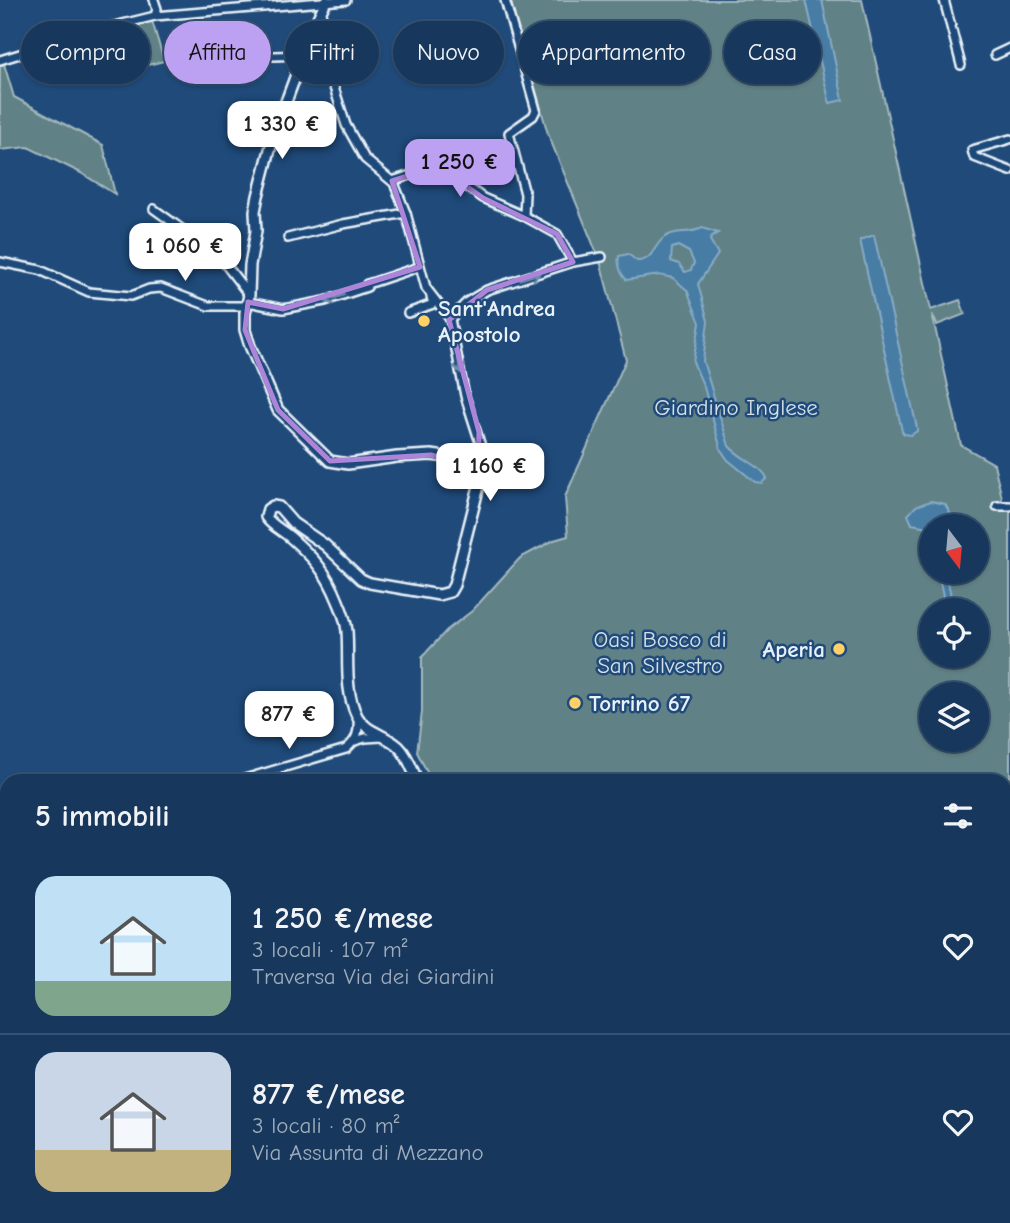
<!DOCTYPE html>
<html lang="it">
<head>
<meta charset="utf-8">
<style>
  body { margin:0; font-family:"Comic Neue",sans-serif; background:#203f62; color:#f1f3f6; height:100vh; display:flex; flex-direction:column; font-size:26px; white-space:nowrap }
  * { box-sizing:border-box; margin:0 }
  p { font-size:23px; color:#9eacbb }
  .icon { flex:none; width:38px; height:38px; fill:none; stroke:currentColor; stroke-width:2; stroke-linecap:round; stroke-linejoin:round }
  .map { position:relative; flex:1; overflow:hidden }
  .sheet { position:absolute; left:0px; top:774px; width:1012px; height:450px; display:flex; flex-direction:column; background:#17385c; border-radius:21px 21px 0 0; box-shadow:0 2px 5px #0004,0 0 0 2px #365272 }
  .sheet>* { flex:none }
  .top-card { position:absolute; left:21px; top:21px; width:970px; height:63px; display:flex; gap:14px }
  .needle { width:46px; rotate:164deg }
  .fabs { position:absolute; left:919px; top:514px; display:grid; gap:14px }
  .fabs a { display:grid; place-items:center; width:70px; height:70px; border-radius:50%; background:#17385c; box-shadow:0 2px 5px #0004,0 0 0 2px #365272; font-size:35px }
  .price { position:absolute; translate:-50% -60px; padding:0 16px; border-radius:14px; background:#fff; color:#222; font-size:23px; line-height:46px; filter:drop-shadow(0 2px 4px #0008) }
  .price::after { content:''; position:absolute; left:50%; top:42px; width:21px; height:16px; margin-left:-10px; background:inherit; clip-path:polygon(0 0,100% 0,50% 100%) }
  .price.on { background:#bca0f2; color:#111 }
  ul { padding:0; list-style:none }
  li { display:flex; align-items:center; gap:21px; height:175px; padding:0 35px }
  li+li { border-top:2px solid #365272 }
  li span { display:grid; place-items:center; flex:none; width:196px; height:140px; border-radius:21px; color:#555 }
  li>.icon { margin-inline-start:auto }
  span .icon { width:84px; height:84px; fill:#fffc; stroke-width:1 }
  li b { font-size:30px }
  h2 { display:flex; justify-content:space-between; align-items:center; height:84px; padding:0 35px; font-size:30px }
  .pill { padding:0 24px; border-radius:32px; background:#17385c; box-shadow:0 2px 5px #0004,0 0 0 2px #365272; font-size:24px; line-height:63px }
  .pill.on { background:#bca0f2; color:#111 }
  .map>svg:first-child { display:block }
  .green { fill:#618185; stroke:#a4b9be; stroke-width:2; fill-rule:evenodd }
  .water { fill:#477ca4; stroke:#87abc6; stroke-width:2; fill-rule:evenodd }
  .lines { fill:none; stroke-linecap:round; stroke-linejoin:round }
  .minor-casing { stroke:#e8f1f8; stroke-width:12 }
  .tertiary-casing { stroke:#e8f1f8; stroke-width:14 }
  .minor { stroke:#1f4a7a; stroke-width:7 }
  .tertiary { stroke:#1f4a7a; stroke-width:9 }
  .oneway { stroke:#6f8dac }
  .marked { fill:none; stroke:#ac85d9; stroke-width:5; stroke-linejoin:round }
  .poi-dot { fill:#ffd166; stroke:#1f4a7a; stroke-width:2.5 }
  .labels { text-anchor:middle; stroke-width:5; stroke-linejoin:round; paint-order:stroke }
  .poi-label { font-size:23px; font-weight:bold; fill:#e8f1f8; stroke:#1f4a7a; text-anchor:start }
  .park-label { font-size:23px; fill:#d4e0e7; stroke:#1f4a7a }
</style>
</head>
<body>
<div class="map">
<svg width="1010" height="1223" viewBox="0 0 1010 1223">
  <rect width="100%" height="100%" fill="#1f4a7a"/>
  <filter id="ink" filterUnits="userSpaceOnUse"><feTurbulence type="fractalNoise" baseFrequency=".0143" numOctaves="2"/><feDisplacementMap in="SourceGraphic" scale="14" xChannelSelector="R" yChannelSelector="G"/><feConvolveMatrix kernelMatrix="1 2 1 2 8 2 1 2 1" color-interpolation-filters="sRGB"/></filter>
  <g filter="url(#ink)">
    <g class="green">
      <path d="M510 0H862L931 310 960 300 965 314 937 325 932 314 961 445 994 464 1002 498 1001 509 1010 510V1223H601L595 1216H1004V780H431L417 752 422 712V657L447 630 472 611 520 558 554 540 568 536 565 497 626 360 600 261 548 134ZM931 527H976V572H931ZM931 611H976V656H931ZM931 695H976V740H931Z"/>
      <polygon points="152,21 164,61 105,75 94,36"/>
      <polygon points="4,64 14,97 103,145 115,194 81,173 28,147 0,150 0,65"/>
      <polygon points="0,934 7,934 7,1145 0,1139"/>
    </g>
    <g class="water">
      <polygon points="806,0 822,0 843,100 830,103 829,100"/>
      <path d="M702 228 718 233 712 236 710 240 718 254 698 284 708 321 703 361 729 446C739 458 762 466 767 478L762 483 755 482 728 460 721 450 704 387 693 362 700 323 687 290 673 278 659 275 627 280C621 275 617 264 619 256L628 254 637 261C654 261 653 245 665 237 676 229 689 235 702 228ZM678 246 689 252 694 263 691 270 685 272 679 264 671 261 672 248Z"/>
      <polygon points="874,235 917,428 917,431 911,435 904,434 902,431 860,240"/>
      <path d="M931 501 945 504 950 513C947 520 938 527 931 527V543L928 527 912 524 908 515 916 506Z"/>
      <polygon points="938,572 946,572 954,611 946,611"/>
    </g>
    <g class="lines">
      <defs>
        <g id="minor">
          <polyline points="154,0 157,9 155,16"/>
          <polyline points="944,0 961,65"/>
          <polyline points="320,13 331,78 346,125 365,159 394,183 406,213 426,288 450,319 465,396 481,446 481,463 478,477"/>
          <polyline points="995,55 1010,48"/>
          <polyline points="274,56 303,55"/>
          <polyline points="0,60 98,30 155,16 346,0"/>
          <polyline points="1010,139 972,150 974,157 1010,171"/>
          <polyline points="392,181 414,174 448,173 483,198 524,216"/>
          <polyline points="154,209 211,250 226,265 249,295"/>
          <polyline points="288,238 343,224 406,213"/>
          <polyline points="0,262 40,270 89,292 131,296 149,289 161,288 208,306 246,306"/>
          <polyline points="573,262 602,257"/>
          <polyline points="248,302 283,309 325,301 367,287 367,284 374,282 419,267"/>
          <polyline points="408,313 433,304 431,297"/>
          <polyline points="450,319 467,302 487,290 573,262 557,234 524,216 525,194 509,133 533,116 536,110 505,0"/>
          <polyline points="997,506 1010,506"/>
          <polyline points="355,741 365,738 382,737"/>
          <path d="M241 780 346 749C357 740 359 733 358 718"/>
          <polyline points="0,863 7,860"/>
        </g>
        <g id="tertiary">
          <path d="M326 1 314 26 274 134 258 196 255 211 256 231 250 265 249 295 245 313V330L250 346 278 410 330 461 348 464 397 457 431 455 446 457 473 471 479 486 454 585 450 592 439 595 370 583 361 579 325 545 293 523 279 507 273 506 268 509 266 517C272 526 282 530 290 537 314 558 326 571 338 601 342 610 346 622 347 631 349 659 344 690 357 716 366 733 386 734 399 747 408 756 412 769 417 780"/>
          <polyline points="411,1216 424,1223"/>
        </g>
      </defs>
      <use href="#minor" class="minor-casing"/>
      <use href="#tertiary" class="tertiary-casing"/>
      <use href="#minor" class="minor"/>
      <use href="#tertiary" class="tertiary"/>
    </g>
    <defs><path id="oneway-shaft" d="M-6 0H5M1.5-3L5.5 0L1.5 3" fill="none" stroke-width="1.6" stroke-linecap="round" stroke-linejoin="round" transform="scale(1.75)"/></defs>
    <g class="oneway">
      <use href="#oneway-shaft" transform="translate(530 276) rotate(-17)"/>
      <use href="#oneway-shaft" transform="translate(334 298) rotate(162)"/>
      <use href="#oneway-shaft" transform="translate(459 363) rotate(80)"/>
    </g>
  </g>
  <path class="marked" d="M448 173 483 198 557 234 573 262 487 290 449 320 479 432 478 477 459 463 431 455 330 461 278 410 245 330 248 302 283 309 420 267 392 181 414 174Z"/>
  <g class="poi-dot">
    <circle cx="424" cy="321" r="7"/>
    <circle cx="839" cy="649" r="7"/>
    <circle cx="575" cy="703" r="7"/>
  </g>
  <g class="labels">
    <g class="poi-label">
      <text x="438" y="316">Sant'Andrea<tspan x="438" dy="26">Apostolo</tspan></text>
      <text x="825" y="657" text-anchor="end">Aperia</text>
      <text x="589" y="711">Torrino 67</text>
    </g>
    <g class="park-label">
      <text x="736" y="415">Giardino Inglese</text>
      <text x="660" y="647">Oasi Bosco di<tspan x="660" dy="26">San Silvestro</tspan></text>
    </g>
  </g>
</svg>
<div class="fabs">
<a><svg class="needle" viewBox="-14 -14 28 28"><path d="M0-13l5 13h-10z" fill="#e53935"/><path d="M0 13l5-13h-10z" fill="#9eacbb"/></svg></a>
<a><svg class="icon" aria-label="locate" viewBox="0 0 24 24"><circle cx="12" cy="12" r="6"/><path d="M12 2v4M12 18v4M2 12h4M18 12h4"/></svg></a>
<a><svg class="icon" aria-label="layers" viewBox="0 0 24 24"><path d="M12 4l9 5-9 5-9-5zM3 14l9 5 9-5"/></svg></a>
</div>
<b class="price" style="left:282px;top:161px">1 330 €</b>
<b class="price on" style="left:460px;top:199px">1 250 €</b>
<b class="price" style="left:185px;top:283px">1 060 €</b>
<b class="price" style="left:490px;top:503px">1 160 €</b>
<b class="price" style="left:289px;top:751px">877 €</b>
<div class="top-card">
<a class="pill">Compra</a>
<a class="pill on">Affitta</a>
<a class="pill">Filtri</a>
<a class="pill">Nuovo</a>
<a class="pill">Appartamento</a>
<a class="pill">Casa</a>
</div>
<section class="sheet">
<h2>5 immobili<svg class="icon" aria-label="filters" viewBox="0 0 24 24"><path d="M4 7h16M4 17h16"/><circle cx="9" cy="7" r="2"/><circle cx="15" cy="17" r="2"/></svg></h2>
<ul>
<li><span style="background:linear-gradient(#bfe0f5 75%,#7fa58c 0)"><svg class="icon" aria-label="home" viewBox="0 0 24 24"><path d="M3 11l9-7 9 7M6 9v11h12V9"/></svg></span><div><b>1 250 €/mese</b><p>3 locali · 107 m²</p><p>Traversa Via dei Giardini</p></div><svg class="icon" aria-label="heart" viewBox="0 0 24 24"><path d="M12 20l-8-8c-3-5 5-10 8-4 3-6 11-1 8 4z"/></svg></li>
<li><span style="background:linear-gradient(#c9d6e8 70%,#c2b280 0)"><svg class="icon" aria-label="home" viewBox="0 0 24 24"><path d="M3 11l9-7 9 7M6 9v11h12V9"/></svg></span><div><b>877 €/mese</b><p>3 locali · 80 m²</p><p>Via Assunta di Mezzano</p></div><svg class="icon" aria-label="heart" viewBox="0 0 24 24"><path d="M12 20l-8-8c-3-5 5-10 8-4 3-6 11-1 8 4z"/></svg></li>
</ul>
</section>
</div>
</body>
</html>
